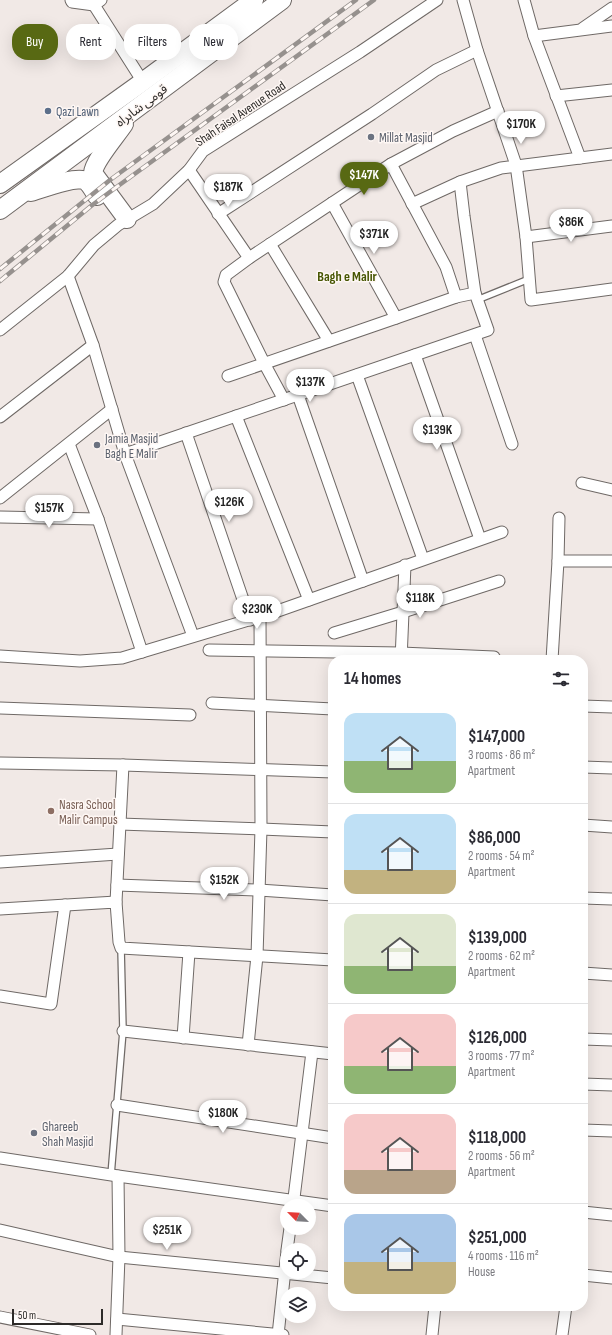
<!DOCTYPE html>
<html lang="en">
<head>
<meta charset="utf-8">
<style>
  body { margin:0; font-family:"Sofia Sans Condensed","Noto Sans Arabic",sans-serif; background:#f2f2f3; color:#2b2b33; height:100vh; display:flex; flex-direction:column; font-size:15px; white-space:nowrap }
  * { box-sizing:border-box; margin:0 }
  p { font-size:13px; color:#7c7c81 }
  .icon { flex:none; width:22px; height:22px; fill:none; stroke:currentColor; stroke-width:2; stroke-linecap:round; stroke-linejoin:round }
  .map { position:relative; flex:1; overflow:hidden }
  .sheet { position:absolute; left:328px; top:655px; width:260px; height:656px; display:flex; flex-direction:column; background:#fff; border-radius:16px; box-shadow:0 4px 16px #0002 }
  .sheet>* { flex:none }
  .guide { position:absolute; left:12px; top:24px; width:256px; height:36px; display:flex; gap:8px }
  .needle { width:26px; rotate:294deg }
  .fabs { position:absolute; left:280px; top:1199px; display:grid; gap:8px }
  .fabs a { display:grid; place-items:center; width:36px; height:36px; border-radius:50%; background:#fff; box-shadow:0 4px 16px #0002; font-size:20px }
  .scale { position:absolute; left:12px; bottom:10px; width:91px; box-sizing:border-box; padding-left:4px; border:2px solid #2d2b29; border-top:0; font-size:11px; line-height:14px; white-space:nowrap; color:#2d2b29; -webkit-text-stroke:3px #fef7f4; paint-order:stroke }
  .price { position:absolute; translate:-50% -34px; padding:0 9px; border-radius:14px; background:#fff; color:#222; font-size:13px; line-height:26px; filter:drop-shadow(0 1px 2px #0008) }
  .price::after { content:''; position:absolute; left:50%; top:24px; width:12px; height:9px; margin-left:-6px; background:inherit; clip-path:polygon(0 0,100% 0,50% 100%) }
  .price.active { background:#586913; color:#fff }
  ul { padding:0; list-style:none }
  li { display:flex; align-items:center; gap:12px; height:100px; padding:0 16px }
  li+li { border-top:1px solid #e1e1e2 }
  li span { display:grid; place-items:center; flex:none; width:112px; height:80px; border-radius:12px; color:#555 }
  li>.icon { margin-inline-start:auto }
  span .icon { width:48px; height:48px; fill:#fffc; stroke-width:1 }
  li b { font-size:17px }
  h2 { display:flex; justify-content:space-between; align-items:center; height:48px; padding:0 16px; font-size:17px }
  .chip { padding:0 14px; border-radius:16px; background:#fff; box-shadow:0 4px 16px #0002; font-size:14px; line-height:36px }
  .chip.active { background:#586913; color:#fff }
  .map>svg:first-child { display:block }
  .lines { fill:none; stroke-linecap:round; stroke-linejoin:round }
  .service-casing { stroke:#6f6966; stroke-width:8 }
  .minor-casing { stroke:#6f6966; stroke-width:13 }
  .trunk-casing { stroke:#6f6966; stroke-width:20 }
  .service { stroke:#fff; stroke-width:5.5 }
  .minor { stroke:#fff; stroke-width:11 }
  .trunk { stroke:#fff; stroke-width:18 }
  .rail-casing { stroke:#96918e; stroke-width:4.5 }
  .rail { stroke:#fef7f4; stroke-width:3; stroke-dasharray:9; stroke-linecap:butt }
  .service-dot { fill:#5c6f8a; stroke:#fef7f4; stroke-width:1.5 }
  .worship-dot { fill:#6b7280; stroke:#fef7f4; stroke-width:1.5 }
  .education-dot { fill:#8d6e63; stroke:#fef7f4; stroke-width:1.5 }
  .labels { text-anchor:middle; stroke-width:3; stroke-linejoin:round; paint-order:stroke }
  .street-label { font-size:13px; fill:#2d2b29; stroke:#fef7f4 }
  .service-label { font-size:13px; fill:#4e5e75; stroke:#fef7f4; text-anchor:start }
  .worship-label { font-size:13px; fill:#5b616d; stroke:#fef7f4; text-anchor:start }
  .education-label { font-size:13px; fill:#785e54; stroke:#fef7f4; text-anchor:start }
  .neighbourhood-label { font-size:14px; font-weight:bold; fill:#475603; stroke:#fef7f4 }
</style>
</head>
<body>
<div class="map">
<svg width="612" height="1335" viewBox="0 0 612 1335">
  <rect width="100%" height="100%" fill="#f1e9e6"/>
  <g class="lines">
    <defs>
      <g id="service">
        <polyline points="477,300 529,279"/>
        <polyline points="111,1175 123,1031 121,948"/>
      </g>
      <g id="minor">
        <polyline points="71,0 72,2 94,5 101,0"/>
        <polyline points="463,0 477,50 516,165 526,237 531,300 612,289"/>
        <polyline points="524,0 534,36 580,158"/>
        <polyline points="94,5 143,82"/>
        <polyline points="583,28 612,8"/>
        <polyline points="534,36 612,26"/>
        <polyline points="556,96 612,90"/>
        <polyline points="391,164 446,267 456,297"/>
        <polyline points="189,170 249,258"/>
        <polyline points="460,182 464,216 475,293"/>
        <polyline points="332,203 396,318"/>
        <polyline points="412,204 460,182 501,168 612,154"/>
        <polyline points="218,214 372,114 436,70 477,50"/>
        <polyline points="526,237 612,226"/>
        <polyline points="270,244 329,341"/>
        <polyline points="68,276 93,345 125,454 193,636"/>
        <polyline points="0,330 68,276 94,245 118,225 153,204 189,170 203,151 360,52 437,0"/>
        <polyline points="475,335 512,444"/>
        <polyline points="415,355 480,539"/>
        <polyline points="357,375 423,559"/>
        <polyline points="298,395 363,581"/>
        <polyline points="284,400 264,363 224,282 226,275 249,258 391,164 453,131 498,111"/>
        <polyline points="236,416 309,600"/>
        <polyline points="0,417 93,345"/>
        <polyline points="186,433 250,620"/>
        <polyline points="69,444 98,519 142,652"/>
        <polyline points="125,454 488,330 475,293 456,297 396,318 228,376"/>
        <polyline points="582,483 612,490"/>
        <polyline points="0,498 112,409"/>
        <polyline points="0,517 98,519"/>
        <polyline points="558,561 559,518"/>
        <polyline points="334,633 403,612 499,581"/>
        <polyline points="209,650 401,653 494,657"/>
        <polyline points="0,656 80,661 122,658 272,613 502,532"/>
        <polyline points="401,660 405,565"/>
        <polyline points="552,660 558,561 612,561"/>
        <polyline points="212,703 333,709"/>
        <polyline points="583,706 612,707"/>
        <polyline points="0,708 190,715"/>
        <polyline points="0,763 123,765 333,772"/>
        <polyline points="583,767 612,768"/>
        <polyline points="120,824 261,829 333,832"/>
        <polyline points="583,825 612,827"/>
        <polyline points="0,862 118,854"/>
        <polyline points="117,885 259,890 333,895"/>
        <polyline points="583,898 612,899"/>
        <polyline points="116,902 123,765"/>
        <polyline points="0,909 116,902 119,942 121,948 333,960"/>
        <polyline points="583,973 612,975"/>
        <polyline points="0,996 51,1004 65,905"/>
        <polyline points="123,1031 333,1054"/>
        <polyline points="183,1038 189,952"/>
        <polyline points="583,1039 612,1040"/>
        <polyline points="248,1045 257,956 261,829 260,617"/>
        <polyline points="583,1084 612,1085"/>
        <polyline points="117,1105 333,1138"/>
        <polyline points="583,1130 612,1131"/>
        <polyline points="0,1158 118,1176 333,1206"/>
        <polyline points="293,1206 312,1052"/>
        <polyline points="583,1212 612,1215"/>
        <polyline points="0,1230 119,1257 333,1278"/>
        <polyline points="287,1250 290,1228"/>
        <polyline points="583,1275 612,1278"/>
        <polyline points="0,1317 90,1335"/>
        <polyline points="117,1319 283,1335"/>
        <polyline points="116,1335 119,1257 118,1176"/>
        <polyline points="278,1335 287,1251"/>
        <polyline points="432,1335 435,1306"/>
        <polyline points="562,1335 566,1306"/>
      </g>
      <g id="trunk">
        <path d="M124 124C116 136 94 161 93 173L127 219"/>
        <polyline points="0,184 137,86 254,0"/>
        <path d="M31 192C41 189 78 175 86 181 91 185 94 192 97 196"/>
        <polyline points="0,210 282,0"/>
      </g>
    </defs>
    <use href="#service" class="service-casing"/>
    <use href="#minor" class="minor-casing"/>
    <use href="#trunk" class="trunk-casing"/>
    <use href="#service" class="service"/>
    <use href="#minor" class="minor"/>
    <use href="#trunk" class="trunk"/>
    <defs>
      <g id="rail">
        <polyline points="0,269 110,180 356,0"/>
        <polyline points="0,281 91,206 118,186 374,0"/>
      </g>
    </defs>
    <use href="#rail" class="rail-casing"/>
    <use href="#rail" class="rail"/>
  </g>
  <circle class="service-dot" cx="48" cy="111" r="4"/>
  <g class="worship-dot">
    <circle cx="371" cy="137" r="4"/>
    <circle cx="97" cy="445" r="4"/>
    <circle cx="34" cy="1133" r="4"/>
  </g>
  <circle class="education-dot" cx="51" cy="811" r="4"/>
  <g class="labels">
    <g class="street-label">
      <text transform="translate(141 105) rotate(-37)" y="5">قومی شاہراہ</text>
      <text transform="translate(240 113) rotate(-34)" y="5">Shah Faisal Avenue Road</text>
    </g>
    <g class="service-label">
      <text x="56" y="116">Qazi Lawn</text>
    </g>
    <g class="worship-label">
      <text x="379" y="142">Millat Masjid</text>
      <text x="105" y="443">Jamia Masjid<tspan x="105" dy="15">Bagh E Malir</tspan></text>
      <text x="42" y="1131">Ghareeb<tspan x="42" dy="15">Shah Masjid</tspan></text>
    </g>
    <g class="education-label">
      <text x="59" y="809">Nasra School<tspan x="59" dy="15">Malir Campus</tspan></text>
    </g>
    <g class="neighbourhood-label">
      <text x="347" y="281">Bagh e Malir</text>
    </g>
  </g>
</svg>
<div class="fabs">
<a><svg class="needle" viewBox="-14 -14 28 28"><path d="M0-13l5 13h-10z" fill="#e53935"/><path d="M0 13l5-13h-10z" fill="#7c7c81"/></svg></a>
<a><svg class="icon" aria-label="locate" viewBox="0 0 24 24"><circle cx="12" cy="12" r="6"/><path d="M12 2v4M12 18v4M2 12h4M18 12h4"/></svg></a>
<a><svg class="icon" aria-label="layers" viewBox="0 0 24 24"><path d="M12 4l9 5-9 5-9-5zM3 14l9 5 9-5"/></svg></a>
</div>
<div class="scale">50 m</div>
<b class="price" style="left:521px;top:145px">$170K</b>
<b class="price active" style="left:364px;top:196px">$147K</b>
<b class="price" style="left:228px;top:208px">$187K</b>
<b class="price" style="left:571px;top:243px">$86K</b>
<b class="price" style="left:374px;top:255px">$371K</b>
<b class="price" style="left:310px;top:403px">$137K</b>
<b class="price" style="left:437px;top:451px">$139K</b>
<b class="price" style="left:229px;top:523px">$126K</b>
<b class="price" style="left:49px;top:529px">$157K</b>
<b class="price" style="left:420px;top:619px">$118K</b>
<b class="price" style="left:257px;top:630px">$230K</b>
<b class="price" style="left:224px;top:901px">$152K</b>
<b class="price" style="left:223px;top:1134px">$180K</b>
<b class="price" style="left:167px;top:1251px">$251K</b>
<div class="guide">
<a class="chip active">Buy</a>
<a class="chip">Rent</a>
<a class="chip">Filters</a>
<a class="chip">New</a>
</div>
<section class="sheet">
<h2>14 homes<svg class="icon" aria-label="filters" viewBox="0 0 24 24"><path d="M4 7h16M4 17h16"/><circle cx="9" cy="7" r="2"/><circle cx="15" cy="17" r="2"/></svg></h2>
<ul>
<li><span style="background:linear-gradient(#bfe0f5 60%,#8fb573 0)"><svg class="icon" aria-label="home" viewBox="0 0 24 24"><path d="M3 11l9-7 9 7M6 9v11h12V9"/></svg></span><div><b>$147,000</b><p>3 rooms · 86 m²</p><p>Apartment</p></div></li>
<li><span style="background:linear-gradient(#bfe0f5 70%,#c2b280 0)"><svg class="icon" aria-label="home" viewBox="0 0 24 24"><path d="M3 11l9-7 9 7M6 9v11h12V9"/></svg></span><div><b>$86,000</b><p>2 rooms · 54 m²</p><p>Apartment</p></div></li>
<li><span style="background:linear-gradient(#dfe7d0 65%,#8fb573 0)"><svg class="icon" aria-label="home" viewBox="0 0 24 24"><path d="M3 11l9-7 9 7M6 9v11h12V9"/></svg></span><div><b>$139,000</b><p>2 rooms · 62 m²</p><p>Apartment</p></div></li>
<li><span style="background:linear-gradient(#f6c9c9 65%,#8fb573 0)"><svg class="icon" aria-label="home" viewBox="0 0 24 24"><path d="M3 11l9-7 9 7M6 9v11h12V9"/></svg></span><div><b>$126,000</b><p>3 rooms · 77 m²</p><p>Apartment</p></div></li>
<li><span style="background:linear-gradient(#f6c9c9 70%,#b9a48a 0)"><svg class="icon" aria-label="home" viewBox="0 0 24 24"><path d="M3 11l9-7 9 7M6 9v11h12V9"/></svg></span><div><b>$118,000</b><p>2 rooms · 56 m²</p><p>Apartment</p></div></li>
<li><span style="background:linear-gradient(#a9c7e8 60%,#c2b280 0)"><svg class="icon" aria-label="home" viewBox="0 0 24 24"><path d="M3 11l9-7 9 7M6 9v11h12V9"/></svg></span><div><b>$251,000</b><p>4 rooms · 116 m²</p><p>House</p></div></li>
</ul>
</section>
</div>
</body>
</html>
